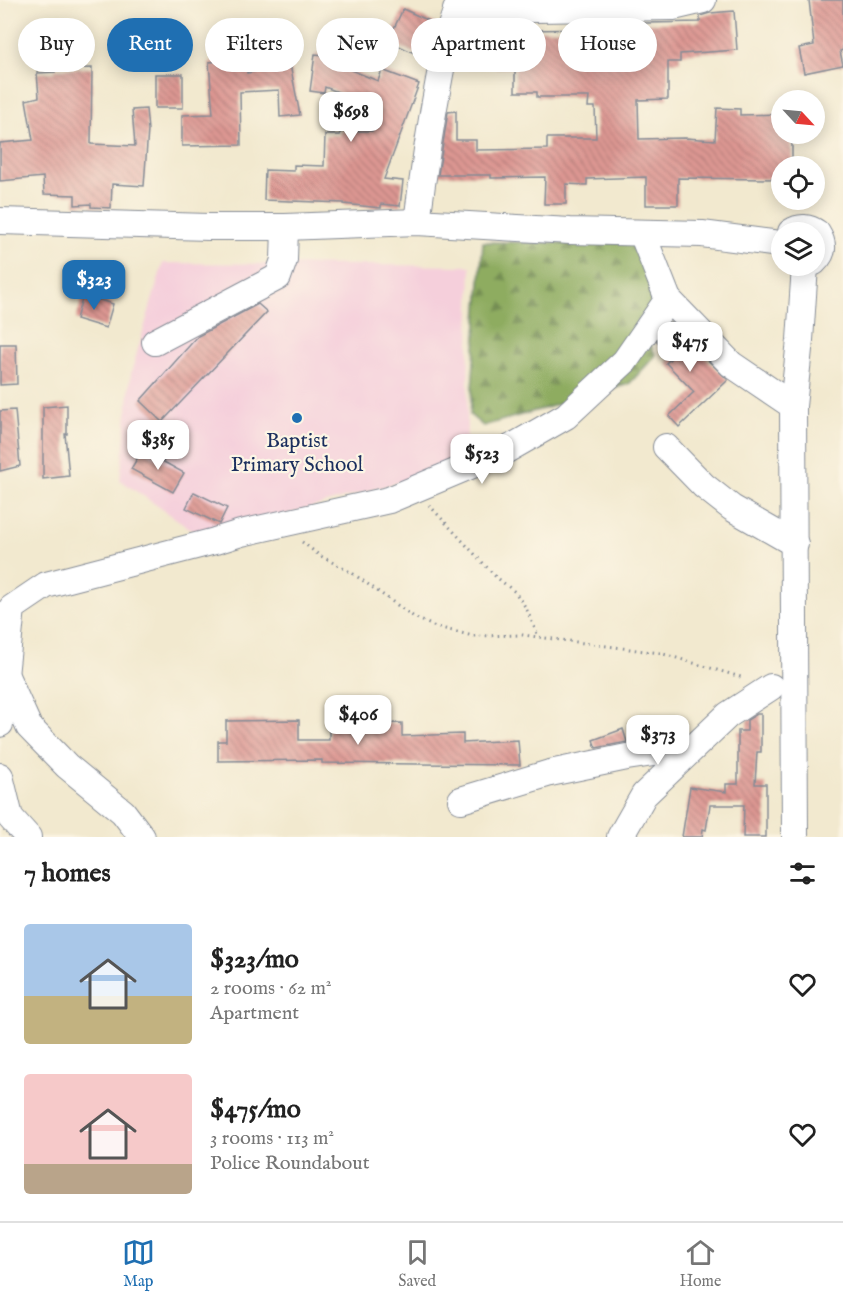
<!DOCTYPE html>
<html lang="en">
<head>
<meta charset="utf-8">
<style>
  body { margin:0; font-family:"IM FELL English",serif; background:#f2f2f2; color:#222; height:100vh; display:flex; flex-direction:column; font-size:22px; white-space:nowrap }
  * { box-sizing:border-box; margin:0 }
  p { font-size:20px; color:#767676 }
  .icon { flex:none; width:33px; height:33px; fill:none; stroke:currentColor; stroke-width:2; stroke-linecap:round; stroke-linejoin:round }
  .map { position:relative; height:837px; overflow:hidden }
  .panel { display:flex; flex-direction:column; background:#fff; flex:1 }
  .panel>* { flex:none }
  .hud { position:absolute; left:18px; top:18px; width:807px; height:54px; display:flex; gap:12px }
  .needle { width:39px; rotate:116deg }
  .tools { position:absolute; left:771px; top:90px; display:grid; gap:12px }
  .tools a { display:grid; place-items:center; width:54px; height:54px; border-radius:50%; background:#fff; box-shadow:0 3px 15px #0003; font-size:30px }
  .price { position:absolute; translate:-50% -51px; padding:0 14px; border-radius:12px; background:#fff; color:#222; font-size:20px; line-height:39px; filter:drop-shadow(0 2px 3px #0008) }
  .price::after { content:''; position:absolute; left:50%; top:36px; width:18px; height:14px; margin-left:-9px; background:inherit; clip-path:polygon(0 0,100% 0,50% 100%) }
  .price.on { background:#1f6fb2; color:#fff }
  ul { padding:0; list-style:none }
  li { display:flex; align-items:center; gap:18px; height:150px; padding:0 24px }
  li span { display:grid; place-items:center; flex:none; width:168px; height:120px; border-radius:6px; color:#555 }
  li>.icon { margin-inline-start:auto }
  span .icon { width:72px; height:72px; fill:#fffc; stroke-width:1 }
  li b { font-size:26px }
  h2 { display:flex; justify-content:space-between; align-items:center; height:72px; padding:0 24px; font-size:26px }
  .pill { padding:0 21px; border-radius:27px; background:#fff; box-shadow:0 3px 15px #0003; font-size:21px; line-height:54px }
  .pill.on { background:#1f6fb2; color:#fff }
  .menu { display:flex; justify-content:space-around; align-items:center; height:84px; border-top:2px solid #e0e0e0; background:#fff; font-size:16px; color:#767676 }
  .menu a { display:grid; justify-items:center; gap:3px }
  .menu .on { color:#1f6fb2 }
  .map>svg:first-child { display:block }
  .built { fill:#f5cfdb }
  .forest { fill:url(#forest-firs); stroke:#546e5f; stroke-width:1.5 }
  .building { fill:url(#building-back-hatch) }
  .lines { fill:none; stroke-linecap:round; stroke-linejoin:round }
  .minor-casing { stroke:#868c96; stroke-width:28 }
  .path { stroke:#868c96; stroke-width:3; stroke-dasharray:1.5 4.5; stroke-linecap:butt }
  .minor { stroke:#fff; stroke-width:26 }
  .poi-dot { fill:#1f6fb2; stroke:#fcf5e5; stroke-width:2 }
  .labels { text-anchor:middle; stroke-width:4.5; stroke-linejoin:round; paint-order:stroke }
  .poi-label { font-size:21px; fill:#1b2f5e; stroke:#fcf5e5 }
</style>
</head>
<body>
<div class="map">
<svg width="843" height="837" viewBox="0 0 843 837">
  <defs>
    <pattern id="forest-firs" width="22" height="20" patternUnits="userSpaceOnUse" patternTransform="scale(1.5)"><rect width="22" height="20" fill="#8eac60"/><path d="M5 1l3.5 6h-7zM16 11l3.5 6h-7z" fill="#738c52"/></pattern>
    <pattern id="building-back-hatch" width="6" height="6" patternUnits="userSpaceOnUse" patternTransform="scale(1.5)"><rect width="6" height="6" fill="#dd9792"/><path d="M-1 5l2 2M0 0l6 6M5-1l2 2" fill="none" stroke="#b27c7a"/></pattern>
  </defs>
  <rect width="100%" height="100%" fill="#fcf5e5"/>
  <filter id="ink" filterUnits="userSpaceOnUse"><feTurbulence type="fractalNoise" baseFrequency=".0167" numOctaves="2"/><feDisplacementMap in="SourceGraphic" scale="12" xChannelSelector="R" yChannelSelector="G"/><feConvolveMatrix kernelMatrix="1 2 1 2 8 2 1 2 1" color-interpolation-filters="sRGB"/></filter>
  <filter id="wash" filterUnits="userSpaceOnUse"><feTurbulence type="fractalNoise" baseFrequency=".008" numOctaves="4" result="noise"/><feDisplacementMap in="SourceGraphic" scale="24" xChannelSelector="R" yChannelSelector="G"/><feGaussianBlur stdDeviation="1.35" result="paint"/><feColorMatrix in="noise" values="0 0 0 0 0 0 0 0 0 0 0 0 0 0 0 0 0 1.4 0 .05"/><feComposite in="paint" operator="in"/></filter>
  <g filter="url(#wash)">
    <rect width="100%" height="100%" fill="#f2e9cf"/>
    <polygon class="built" points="163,263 471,266 466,463 204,538 120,480 131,373"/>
    <polygon class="forest" points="483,242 638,243 659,305 638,320 656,355 629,384 483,426 470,415"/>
    <g id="blocks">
      <g class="building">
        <polygon points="809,0 843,0 843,50 840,51 843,65 804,73 799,48 814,45"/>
        <polygon points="403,9 436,24 423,57 388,41"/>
        <polygon points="734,11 737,50 680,54 680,62 668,62 668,99 638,100 639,139 685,138 715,140 717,108 740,109 740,115 782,114 782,134 792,134 792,166 782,166 782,179 678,178 678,205 646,205 646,177 587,179 587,185 566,184 566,204 544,204 545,177 491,178 491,175 438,175 448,112 456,111 456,140 476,140 476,150 547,149 547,138 596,138 595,107 588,107 589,97 537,97 537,92 515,92 515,68 495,68 495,64 458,63 467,25 528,24 528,30 593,29 593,24 700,22 700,16 710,13"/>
        <polygon points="336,51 356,59 351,70 378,81 382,70 419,84 384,179 403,181 400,206 381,204 381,208 344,204 344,203 264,200 265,170 294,171 294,165 324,166 325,135 340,135 340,131 372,131 380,108 325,87 324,93 310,91 315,54 334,56"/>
        <polygon points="246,59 247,73 290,64 300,115 280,117 279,90 240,92 241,145 182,146 182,115 213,114 209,62"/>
        <polygon points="92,68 91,144 135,146 132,110 146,109 148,130 144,186 112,184 111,208 91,207 91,204 75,205 75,195 44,194 43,177 0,181 0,143 33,140 26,100 39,97 37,73 55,72 55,69"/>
        <rect x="155" y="74" width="28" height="34"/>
        <polygon points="83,295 113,304 106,328 76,319"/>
        <polygon points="258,304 267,312 162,422 140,401 198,336"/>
        <polygon points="670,323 728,380 679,427 669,416 694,392 666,363 672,357 657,341"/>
        <polygon points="0,344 16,344 17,384 0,385"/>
        <polygon points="67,405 67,434 65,434 69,476 43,479 43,407"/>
        <polygon points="15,410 20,466 0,471 0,411"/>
        <polygon points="142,450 184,473 173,492 131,469"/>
        <polygon points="194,492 227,508 219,524 186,508"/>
        <polygon points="757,714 761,714 761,752 757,752 755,784 766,784 766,837 743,837 744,805 710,805 706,830 703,829 702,837 682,837 690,787 726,792 726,784 738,784 738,731 747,731 747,720"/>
        <polygon points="299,720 299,740 329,740 329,724 402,723 402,736 463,734 463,743 518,740 520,765 322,763 322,760 218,761 218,741 226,741 226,721"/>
        <polygon points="623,729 627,742 596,748 593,740"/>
      </g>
    </g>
  </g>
  <g filter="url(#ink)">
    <use href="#blocks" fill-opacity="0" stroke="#868c96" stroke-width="1.5"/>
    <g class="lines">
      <defs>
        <g id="minor">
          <polyline points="456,10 673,7 703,0"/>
          <polyline points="0,221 209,227 285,227 417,222 570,231 702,234 780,244"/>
          <path d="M417 222C423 174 430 127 439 80 444 53 449 25 461 0"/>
          <path d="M791 232C800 226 809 227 817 233 824 244 824 253 814 262"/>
          <polyline points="642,233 668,299 731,364 793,406"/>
          <polyline points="155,342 278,277 284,260 285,227"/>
          <polyline points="666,447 704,486 732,508 795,544"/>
          <polyline points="6,676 29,727 67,766 123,812 142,837"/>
          <polyline points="0,724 12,608 46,585 215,541 241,533 389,500 503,452 566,416 625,361 668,299"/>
          <polyline points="0,776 10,817 28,837"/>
          <polyline points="461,800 550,773 627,757 693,747"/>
          <polyline points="620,837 644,795 728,715 771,687"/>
          <polyline points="795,837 793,406 800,340 805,266"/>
        </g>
      </defs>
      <use href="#minor" class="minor-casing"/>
      <g class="path">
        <polyline points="429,505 496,577 515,592 526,608 538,636"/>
        <polyline points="302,542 319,555 352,573 414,617 433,626 473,636 523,635 660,653 744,678"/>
      </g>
      <use href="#minor" class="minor"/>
    </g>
  </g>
  <circle class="poi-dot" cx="297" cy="418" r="6"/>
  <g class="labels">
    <g class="poi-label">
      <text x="297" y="447">Baptist<tspan x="297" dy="24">Primary School</tspan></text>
    </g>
  </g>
</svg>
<div class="tools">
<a><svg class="needle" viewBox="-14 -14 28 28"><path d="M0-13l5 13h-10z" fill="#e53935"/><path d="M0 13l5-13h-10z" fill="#767676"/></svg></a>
<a><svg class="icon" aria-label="locate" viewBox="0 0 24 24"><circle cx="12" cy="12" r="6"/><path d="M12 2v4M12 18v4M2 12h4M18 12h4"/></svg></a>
<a><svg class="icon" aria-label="layers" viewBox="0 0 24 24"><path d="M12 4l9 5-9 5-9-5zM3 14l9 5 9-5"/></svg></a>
</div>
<b class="price" style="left:351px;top:143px">$698</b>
<b class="price on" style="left:94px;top:311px">$323</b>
<b class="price" style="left:690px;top:373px">$475</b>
<b class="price" style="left:158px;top:471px">$385</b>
<b class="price" style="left:482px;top:485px">$523</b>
<b class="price" style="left:358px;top:746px">$406</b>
<b class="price" style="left:658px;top:766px">$373</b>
<div class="hud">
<a class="pill">Buy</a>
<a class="pill on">Rent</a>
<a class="pill">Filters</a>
<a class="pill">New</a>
<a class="pill">Apartment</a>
<a class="pill">House</a>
</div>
</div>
<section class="panel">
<h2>7 homes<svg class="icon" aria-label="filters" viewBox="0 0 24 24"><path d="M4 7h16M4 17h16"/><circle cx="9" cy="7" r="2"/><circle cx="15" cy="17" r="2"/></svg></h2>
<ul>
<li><span style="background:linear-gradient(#a9c7e8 60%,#c2b280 0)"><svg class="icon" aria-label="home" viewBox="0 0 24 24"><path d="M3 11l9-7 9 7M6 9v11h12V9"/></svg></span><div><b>$323/mo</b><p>2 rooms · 62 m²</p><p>Apartment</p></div><svg class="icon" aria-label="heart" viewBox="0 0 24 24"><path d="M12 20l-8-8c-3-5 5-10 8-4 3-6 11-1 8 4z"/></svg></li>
<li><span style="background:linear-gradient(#f6c9c9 75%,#b9a48a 0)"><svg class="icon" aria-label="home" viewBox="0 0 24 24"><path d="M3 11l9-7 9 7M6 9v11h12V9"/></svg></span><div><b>$475/mo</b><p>3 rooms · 113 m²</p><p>Police Roundabout</p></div><svg class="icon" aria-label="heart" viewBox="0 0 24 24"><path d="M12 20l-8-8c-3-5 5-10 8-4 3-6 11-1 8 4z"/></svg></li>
</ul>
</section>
<nav class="menu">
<a class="on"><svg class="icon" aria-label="map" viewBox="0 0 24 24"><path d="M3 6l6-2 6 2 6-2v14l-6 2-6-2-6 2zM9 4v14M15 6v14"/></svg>Map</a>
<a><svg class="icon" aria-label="saved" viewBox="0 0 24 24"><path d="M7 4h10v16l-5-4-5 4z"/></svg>Saved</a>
<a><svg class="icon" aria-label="home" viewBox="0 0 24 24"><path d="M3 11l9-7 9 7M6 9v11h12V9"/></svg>Home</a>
</nav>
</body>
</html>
